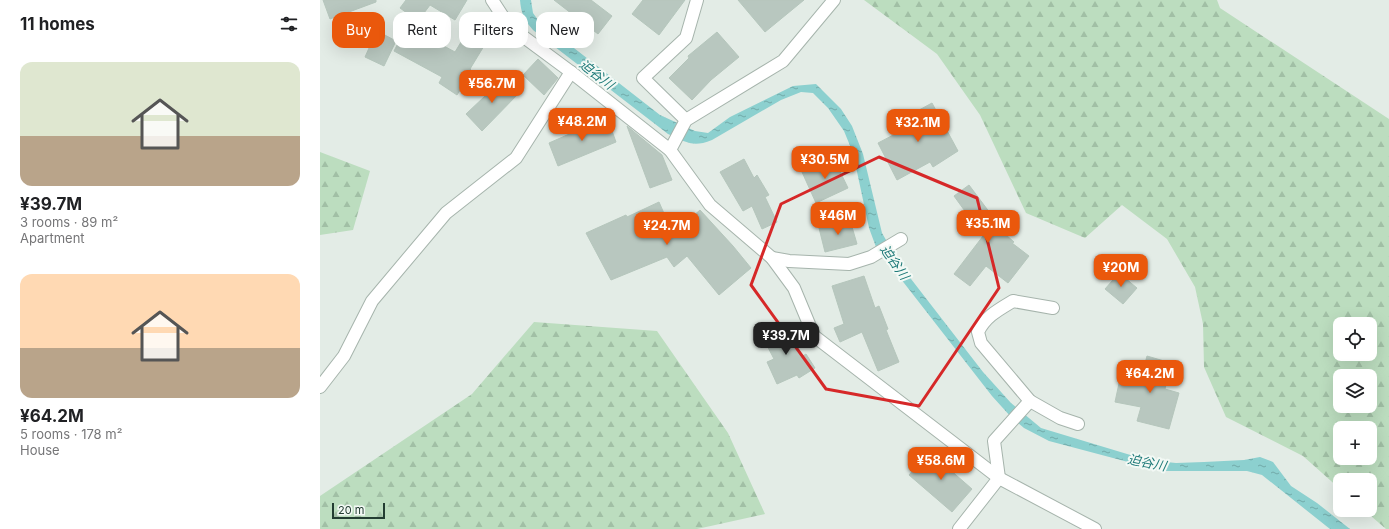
<!DOCTYPE html>
<html lang="en">
<head>
<meta charset="utf-8">
<style>
  body { margin:0; font-family:Inter,"Noto Sans JP",sans-serif; background:#f2f2f2; color:#202124; height:100vh; display:flex; flex-direction:column; font-size:15px; white-space:nowrap }
  * { box-sizing:border-box; margin:0 }
  p { font-size:13px; color:#757577 }
  .icon { flex:none; width:22px; height:22px; fill:none; stroke:currentColor; stroke-width:2; stroke-linecap:round; stroke-linejoin:round }
  .map { position:relative; flex:1; overflow:hidden }
  .panel { display:flex; flex-direction:column; background:#fff; width:320px }
  .panel>* { flex:none }
  .hud { position:absolute; left:12px; top:12px; width:380px; height:36px; display:flex; gap:8px }
  .controls { position:absolute; left:1013px; top:317px; display:grid; gap:8px }
  .controls a { display:grid; place-items:center; width:44px; height:44px; border-radius:8px; background:#fff; box-shadow:0 4px 16px #0002; font-size:20px }
  .scale { position:absolute; left:12px; bottom:10px; width:53px; box-sizing:border-box; padding-left:4px; border:2px solid #233d32; border-top:0; font-size:11px; line-height:14px; white-space:nowrap; color:#233d32; -webkit-text-stroke:3px #f3f9f5; paint-order:stroke }
  .price { position:absolute; translate:-50% -34px; padding:0 9px; border-radius:8px; background:#ea580c; color:#fff; font-size:13px; line-height:26px; filter:drop-shadow(0 1px 2px #0008) }
  .price::after { content:''; position:absolute; left:50%; top:24px; width:12px; height:9px; margin-left:-6px; background:inherit; clip-path:polygon(0 0,100% 0,50% 100%) }
  .price.current { background:#222; color:#fff }
  ul { padding:0; list-style:none }
  li { display:grid; align-content:center; gap:8px; height:212px; padding:0 20px }
  li span { display:grid; place-items:center; height:124px; border-radius:12px; color:#555 }
  li>.icon { margin-inline-start:auto }
  span .icon { width:72px; height:72px; fill:#fffc; stroke-width:1 }
  li b { font-size:17px }
  h2 { display:flex; justify-content:space-between; align-items:center; height:48px; padding:0 20px; font-size:17px }
  .pill { padding:0 14px; border-radius:12px; background:#fff; box-shadow:0 4px 16px #0002; font-size:14px; line-height:36px }
  .pill.current { background:#ea580c; color:#fff }
  main { display:flex; flex:1; min-height:0 }
  .map>svg:first-child { display:block }
  .forest { fill:url(#forest-firs); fill-rule:evenodd }
  .water { fill:url(#water-ripples) }
  .building { fill:#b8c7bf; stroke:#b5c6bc }
  .lines { fill:none; stroke-linecap:round; stroke-linejoin:round }
  .street-casing { stroke:#a6b4ac; stroke-width:14 }
  .street { stroke:#fff; stroke-width:12 }
  .marked { fill:none; stroke:#d62828; stroke-width:3; stroke-linejoin:round }
  .labels { text-anchor:middle; stroke-width:4; stroke-linejoin:round; paint-order:stroke }
  .water-label { font-size:13px; font-style:italic; fill:#1d7978; stroke:#f3f9f5 }
</style>
</head>
<body>
<main>
<section class="panel">
<h2>11 homes<svg class="icon" aria-label="filters" viewBox="0 0 24 24"><path d="M4 7h16M4 17h16"/><circle cx="9" cy="7" r="2"/><circle cx="15" cy="17" r="2"/></svg></h2>
<ul>
<li><span style="background:linear-gradient(#dfe7d0 60%,#b9a48a 0)"><svg class="icon" aria-label="home" viewBox="0 0 24 24"><path d="M3 11l9-7 9 7M6 9v11h12V9"/></svg></span><div><b>¥39.7M</b><p>3 rooms · 89 m²</p><p>Apartment</p></div></li>
<li><span style="background:linear-gradient(#ffd9b3 60%,#b9a48a 0)"><svg class="icon" aria-label="home" viewBox="0 0 24 24"><path d="M3 11l9-7 9 7M6 9v11h12V9"/></svg></span><div><b>¥64.2M</b><p>5 rooms · 178 m²</p><p>House</p></div></li>
</ul>
</section>
<div class="map">
<svg width="1069" height="529" viewBox="0 0 1069 529">
  <defs>
    <pattern id="forest-firs" width="22" height="20" patternUnits="userSpaceOnUse"><rect width="22" height="20" fill="#bcddbf"/><path d="M5 1l3.5 6h-7zM16 11l3.5 6h-7z" fill="#a1bfa5"/></pattern>
    <pattern id="water-ripples" width="26" height="14" patternUnits="userSpaceOnUse"><rect width="26" height="14" fill="#8cd0cf"/><path d="M2 4q2-2 4 0t4 0M15 11q2-2 4 0t4 0" fill="none" stroke="#72aaa9"/></pattern>
  </defs>
  <rect width="100%" height="100%" fill="#e3ece6"/>
  <g class="forest">
    <path d="M544 0H897L900 8 1069 119V529H1066L1044 510H1050V480H1020V489L983 456 906 417 884 367 883 324 875 287 847 239 802 205 765 238 706 213 660 115 617 54ZM1020 324H1050V354H1020ZM1020 376H1050V406H1020ZM1020 428H1050V458H1020Z"/>
    <polygon points="0,152 50,171 33,230 0,235"/>
    <polygon points="214,322 337,331 408,433 445,514 377,529 0,529 0,496 152,394"/>
  </g>
  <path class="water" d="M200 0H211L213 13 218 20 340 115 375 131 388 133 410 117 473 86 496 84 521 109 532 126 543 154 562 233 581 266 663 372 691 403 721 428 827 460 856 463 884 462 924 460 940 457 953 462 971 486 997 503 1030 529H1010L942 475 927 471H842L729 441 704 428 691 417 672 396 556 247 549 228 533 153 524 131 508 108 493 93 481 92 461 100 392 140C372 148 367 142 348 134L213 30C204 20 201 13 200 0Z"/>
  <g class="building">
    <polygon points="3,0 56,0 56,2 10,19"/>
    <polygon points="86,0 147,0 135,20 110,5 98,21 80,8"/>
    <polygon points="234,0 271,0 292,16 278,34"/>
    <polygon points="323,0 365,0 339,35 312,14"/>
    <polygon points="418,0 484,0 445,32"/>
    <polygon points="87,26 135,52 149,29 167,41 150,69 152,71 137,95 119,83 122,77 74,51"/>
    <polygon points="58,28 60,35 61,33 76,41 64,66 45,57"/>
    <polygon points="397,32 419,57 391,80 372,100 349,78 369,58 368,56"/>
    <polygon points="218,59 238,78 224,95 203,75"/>
    <polygon points="184,78 199,93 162,131 146,114"/>
    <polygon points="612,103 638,151 613,167 610,162 577,180 558,143 581,131 577,122"/>
    <polygon points="288,120 296,142 238,166 229,143 263,128"/>
    <polygon points="307,126 342,155 352,180 330,188"/>
    <polygon points="513,157 528,188 496,203 482,172"/>
    <polygon points="424,159 434,178 437,175 449,195 445,197 457,222 442,229 432,206 423,211 400,172"/>
    <polygon points="649,185 673,217 669,220 694,242 692,243 709,256 688,283 666,266 650,286 634,274 663,236 634,196"/>
    <polygon points="339,202 353,234 380,210 413,246 431,268 399,295 367,256 354,267 347,257 291,280 266,233 306,215 307,217"/>
    <polygon points="530,220 537,244 505,252 499,228"/>
    <polygon points="799,273 817,288 803,304 785,289"/>
    <polygon points="544,276 555,308 559,306 568,329 566,330 579,362 558,371 542,332 520,342 514,328 524,324 512,286"/>
    <polygon points="464,324 481,357 486,354 495,368 479,378 477,375 457,384 447,362 454,359 442,336"/>
    <polygon points="827,356 851,363 845,389 859,393 849,429 817,421 821,407 795,402 801,374 821,378"/>
    <polygon points="611,450 630,467 628,468 652,489 632,512 589,475"/>
  </g>
  <g class="lines">
    <defs>
      <g id="street">
        <polyline points="172,0 189,26 251,72 350,150 390,205 452,258 474,288 494,336 679,478 775,529"/>
        <polyline points="366,120 323,78 366,38 377,0"/>
        <polyline points="350,150 366,120 463,61 514,0"/>
        <polyline points="452,258 469,261 529,264 551,257 581,239"/>
        <path d="M733 308 693 301C678 310 665 317 658 332L661 343 710 401 740 418 758 424"/>
        <polyline points="0,387 24,356 52,301 126,213 196,158 251,72"/>
        <polyline points="639,529 679,478 674,441 710,401"/>
      </g>
    </defs>
    <use href="#street" class="street-casing"/>
    <use href="#street" class="street"/>
  </g>
  <path class="marked" d="M559 157 657 198 679 288 599 406 506 389 431 285 461 204Z"/>
  <g class="labels">
    <g class="water-label">
      <text transform="translate(277 74) rotate(38)" y="5">迫谷川</text>
      <text transform="translate(575 262) rotate(55)" y="5">迫谷川</text>
      <text transform="translate(827 462) rotate(11)" y="5">迫谷川</text>
    </g>
  </g>
</svg>
<div class="controls">
<a><svg class="icon" aria-label="locate" viewBox="0 0 24 24"><circle cx="12" cy="12" r="6"/><path d="M12 2v4M12 18v4M2 12h4M18 12h4"/></svg></a>
<a><svg class="icon" aria-label="layers" viewBox="0 0 24 24"><path d="M12 4l9 5-9 5-9-5zM3 14l9 5 9-5"/></svg></a>
<a>+</a>
<a>−</a>
</div>
<div class="scale">20 m</div>
<b class="price" style="left:172px;top:104px">¥56.7M</b>
<b class="price" style="left:262px;top:142px">¥48.2M</b>
<b class="price" style="left:598px;top:143px">¥32.1M</b>
<b class="price" style="left:505px;top:180px">¥30.5M</b>
<b class="price" style="left:518px;top:236px">¥46M</b>
<b class="price" style="left:668px;top:244px">¥35.1M</b>
<b class="price" style="left:347px;top:246px">¥24.7M</b>
<b class="price" style="left:801px;top:288px">¥20M</b>
<b class="price current" style="left:466px;top:356px">¥39.7M</b>
<b class="price" style="left:830px;top:394px">¥64.2M</b>
<b class="price" style="left:621px;top:481px">¥58.6M</b>
<div class="hud">
<a class="pill current">Buy</a>
<a class="pill">Rent</a>
<a class="pill">Filters</a>
<a class="pill">New</a>
</div>
</div>
</main>
</body>
</html>
